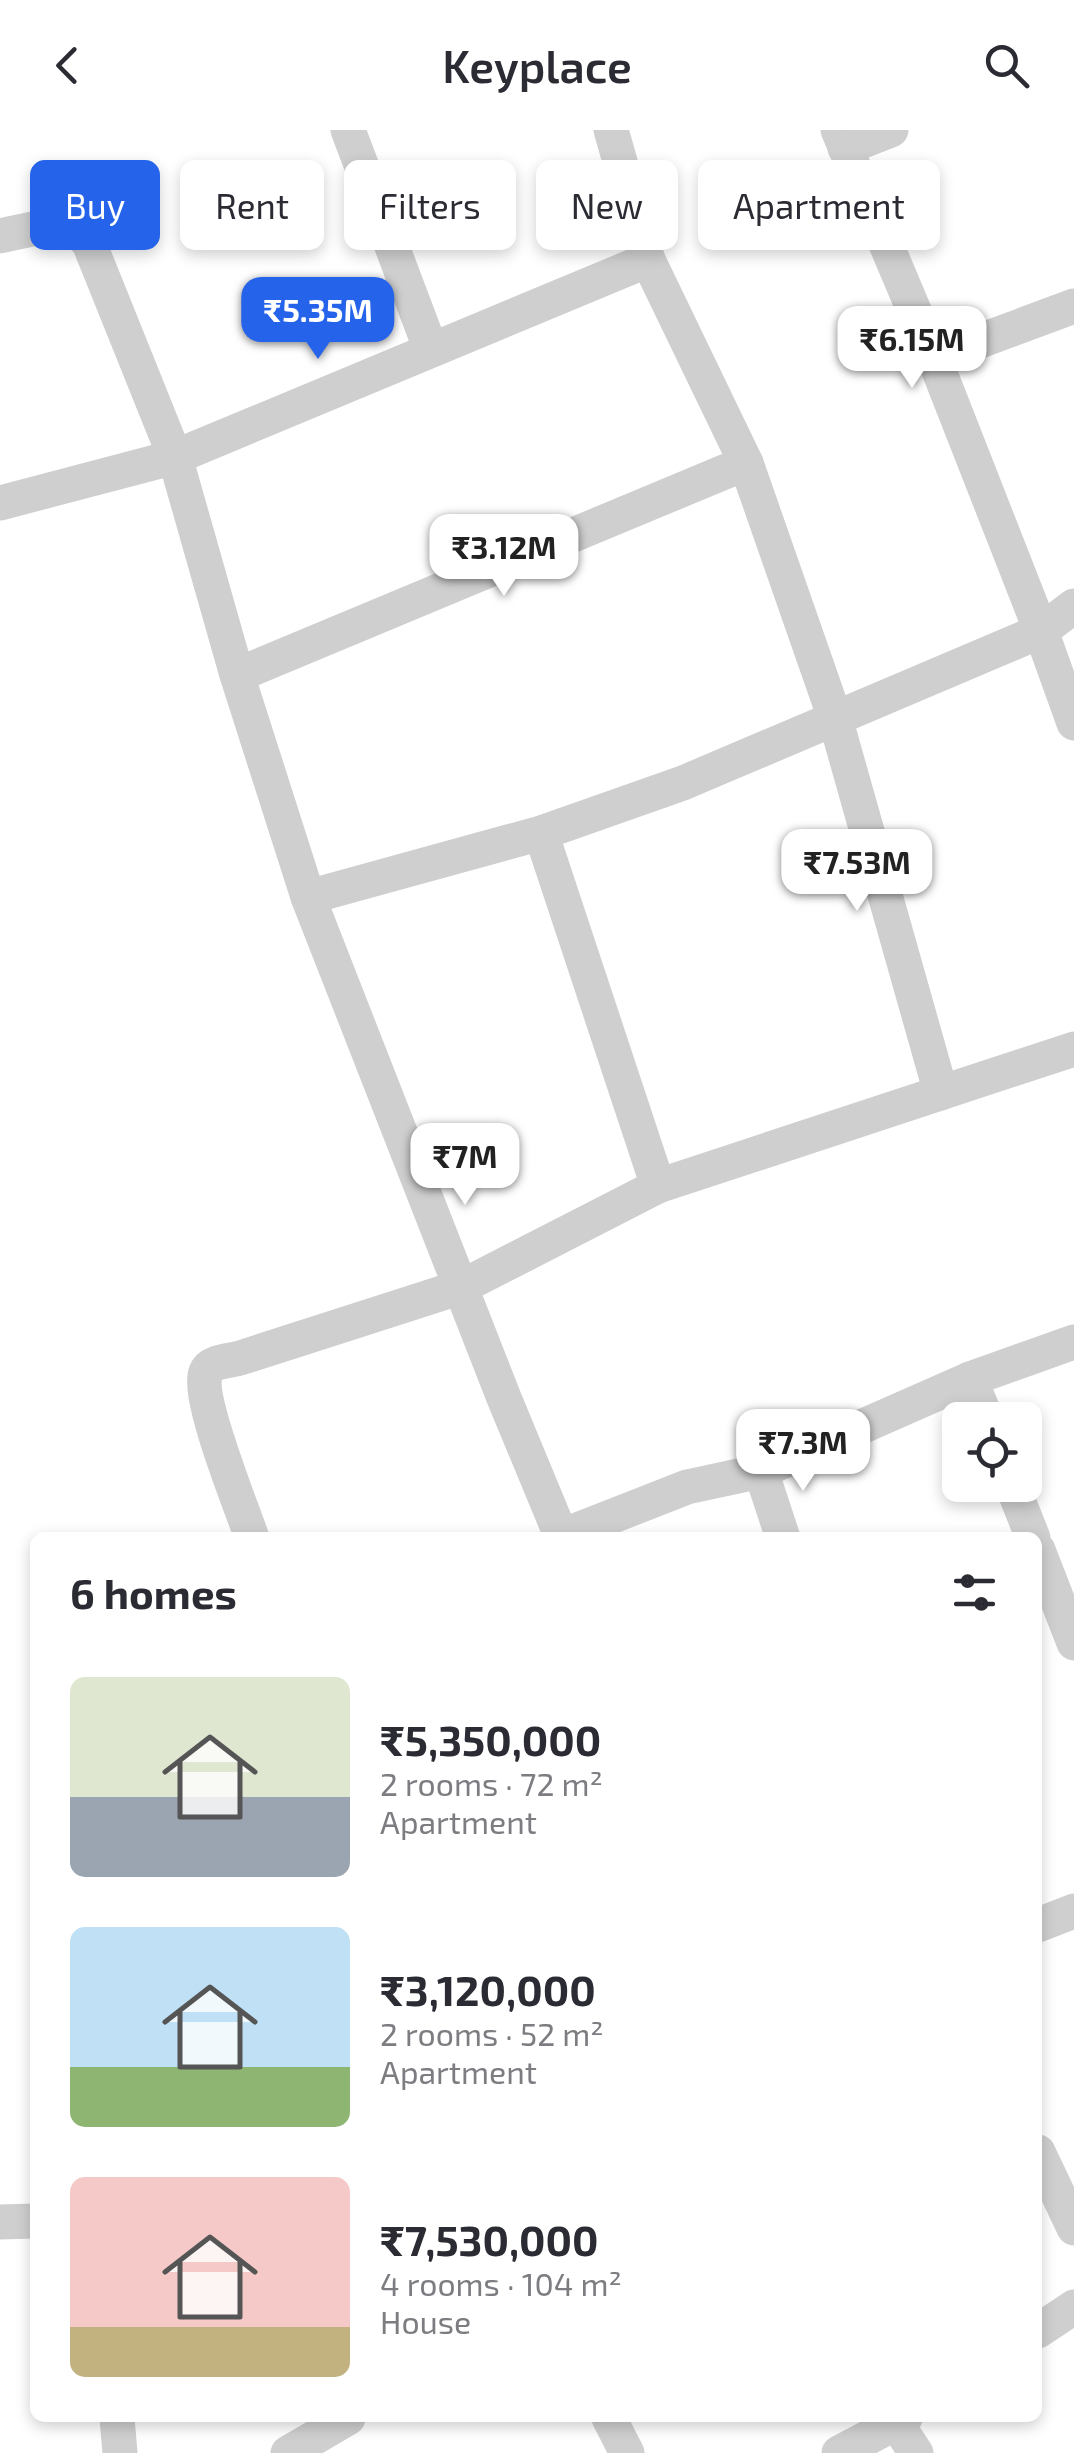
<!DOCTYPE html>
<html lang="en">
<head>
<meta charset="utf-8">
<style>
  body { margin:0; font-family:"Exo 2",sans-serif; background:#f7f7f7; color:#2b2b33; height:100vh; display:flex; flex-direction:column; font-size:38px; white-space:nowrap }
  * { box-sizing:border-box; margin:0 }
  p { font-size:32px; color:#7c7c81 }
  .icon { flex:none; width:55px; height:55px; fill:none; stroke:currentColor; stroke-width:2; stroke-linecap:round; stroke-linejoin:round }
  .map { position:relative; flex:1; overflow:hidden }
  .sheet { position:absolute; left:30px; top:1402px; width:1012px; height:890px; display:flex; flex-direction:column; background:#fff; border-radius:15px; box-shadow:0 5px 15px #0003 }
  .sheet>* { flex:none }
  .guide { position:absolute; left:30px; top:30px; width:1015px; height:90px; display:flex; gap:20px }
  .controls { position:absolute; left:942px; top:1272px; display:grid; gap:20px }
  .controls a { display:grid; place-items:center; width:100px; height:100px; border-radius:15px; background:#fff; box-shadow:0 5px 15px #0003; font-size:50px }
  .price { position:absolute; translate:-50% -85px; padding:0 22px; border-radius:20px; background:#fff; color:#222; font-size:32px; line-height:65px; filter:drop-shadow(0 2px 5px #0008) }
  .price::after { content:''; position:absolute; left:50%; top:60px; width:30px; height:22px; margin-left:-15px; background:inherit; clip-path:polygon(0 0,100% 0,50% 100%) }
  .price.current { background:#2563eb; color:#fff }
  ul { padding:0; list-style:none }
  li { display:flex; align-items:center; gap:30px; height:250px; padding:0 40px }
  li span { display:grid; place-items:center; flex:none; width:280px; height:200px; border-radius:15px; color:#555 }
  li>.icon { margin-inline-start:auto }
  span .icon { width:120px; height:120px; fill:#fffc; stroke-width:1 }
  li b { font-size:42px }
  h2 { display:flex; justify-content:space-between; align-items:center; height:120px; padding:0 40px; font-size:42px }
  .chip { padding:0 35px; border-radius:15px; background:#fff; box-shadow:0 5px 15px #0003; font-size:35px; line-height:90px }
  .chip.current { background:#2563eb; color:#fff }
  header { display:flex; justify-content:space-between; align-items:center; height:130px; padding:0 40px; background:#fff; font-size:45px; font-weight:600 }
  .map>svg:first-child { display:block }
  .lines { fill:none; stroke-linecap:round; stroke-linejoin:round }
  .street { stroke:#cfcfcf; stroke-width:35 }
</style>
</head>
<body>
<header><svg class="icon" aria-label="back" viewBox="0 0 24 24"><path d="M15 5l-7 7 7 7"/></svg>Keyplace<svg class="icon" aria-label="search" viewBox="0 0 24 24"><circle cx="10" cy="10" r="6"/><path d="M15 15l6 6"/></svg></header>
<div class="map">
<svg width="1074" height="2323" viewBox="0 0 1074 2323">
  <rect width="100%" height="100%" fill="#fff"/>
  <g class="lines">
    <g class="street">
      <polyline points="348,0 431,220"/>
      <polyline points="611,0 648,130 746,333 835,588 941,963"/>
      <polyline points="838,0 934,228 1041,501 1074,593"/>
      <polyline points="845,18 891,0"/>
      <polyline points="0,106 51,95 72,95 89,113 175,327 237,545 308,767 504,1268 562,1408"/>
      <polyline points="934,228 1074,176"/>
      <polyline points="0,373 175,327 648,130"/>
      <polyline points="237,545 746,333"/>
      <polyline points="541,703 658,1056"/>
      <polyline points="308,767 541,703 683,653 1041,501 1074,476"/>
      <polyline points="970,1249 987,1290"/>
      <polyline points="761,1341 783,1408"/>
      <polyline points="1012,1355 1033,1408"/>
      <polyline points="562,1406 687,1357 761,1341 970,1249 1074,1212"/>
      <path d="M252 1408C242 1378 196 1267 206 1242 210 1231 230 1231 240 1228L461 1157 658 1056 1074 919"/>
      <polyline points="1038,1420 1074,1513"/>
      <polyline points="1038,1795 1074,1781"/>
      <polyline points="1038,2022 1074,2098"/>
      <polyline points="0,2092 35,2091"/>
      <polyline points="1038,2201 1074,2177"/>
      <polyline points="117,2288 120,2323"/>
      <polyline points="609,2288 627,2323"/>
      <polyline points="893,2288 916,2323"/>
      <polyline points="288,2323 348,2288"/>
      <polyline points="839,2323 905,2288"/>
    </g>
  </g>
</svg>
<div class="controls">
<a><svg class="icon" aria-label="locate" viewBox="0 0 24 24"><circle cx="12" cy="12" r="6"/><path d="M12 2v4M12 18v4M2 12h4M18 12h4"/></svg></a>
</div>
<b class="price current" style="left:318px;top:232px">₹5.35M</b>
<b class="price" style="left:912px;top:261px">₹6.15M</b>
<b class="price" style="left:504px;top:469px">₹3.12M</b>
<b class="price" style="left:857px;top:784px">₹7.53M</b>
<b class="price" style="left:465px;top:1078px">₹7M</b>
<b class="price" style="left:803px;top:1364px">₹7.3M</b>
<div class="guide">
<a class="chip current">Buy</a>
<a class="chip">Rent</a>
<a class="chip">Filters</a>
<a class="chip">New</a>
<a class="chip">Apartment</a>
</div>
<section class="sheet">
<h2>6 homes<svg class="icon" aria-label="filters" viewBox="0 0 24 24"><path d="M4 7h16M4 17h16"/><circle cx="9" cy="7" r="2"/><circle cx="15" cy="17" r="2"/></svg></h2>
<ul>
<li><span style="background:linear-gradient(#dfe7d0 60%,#9aa5b1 0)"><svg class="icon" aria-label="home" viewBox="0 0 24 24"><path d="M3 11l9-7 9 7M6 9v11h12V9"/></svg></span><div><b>₹5,350,000</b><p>2 rooms · 72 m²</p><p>Apartment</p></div></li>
<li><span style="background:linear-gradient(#bfe0f5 70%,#8fb573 0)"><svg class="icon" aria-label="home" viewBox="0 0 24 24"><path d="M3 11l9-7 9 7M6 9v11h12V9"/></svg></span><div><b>₹3,120,000</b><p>2 rooms · 52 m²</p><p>Apartment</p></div></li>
<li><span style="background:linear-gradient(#f6c9c9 75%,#c2b280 0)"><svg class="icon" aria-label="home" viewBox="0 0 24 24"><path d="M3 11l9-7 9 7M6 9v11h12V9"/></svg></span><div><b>₹7,530,000</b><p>4 rooms · 104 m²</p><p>House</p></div></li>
</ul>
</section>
</div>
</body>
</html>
